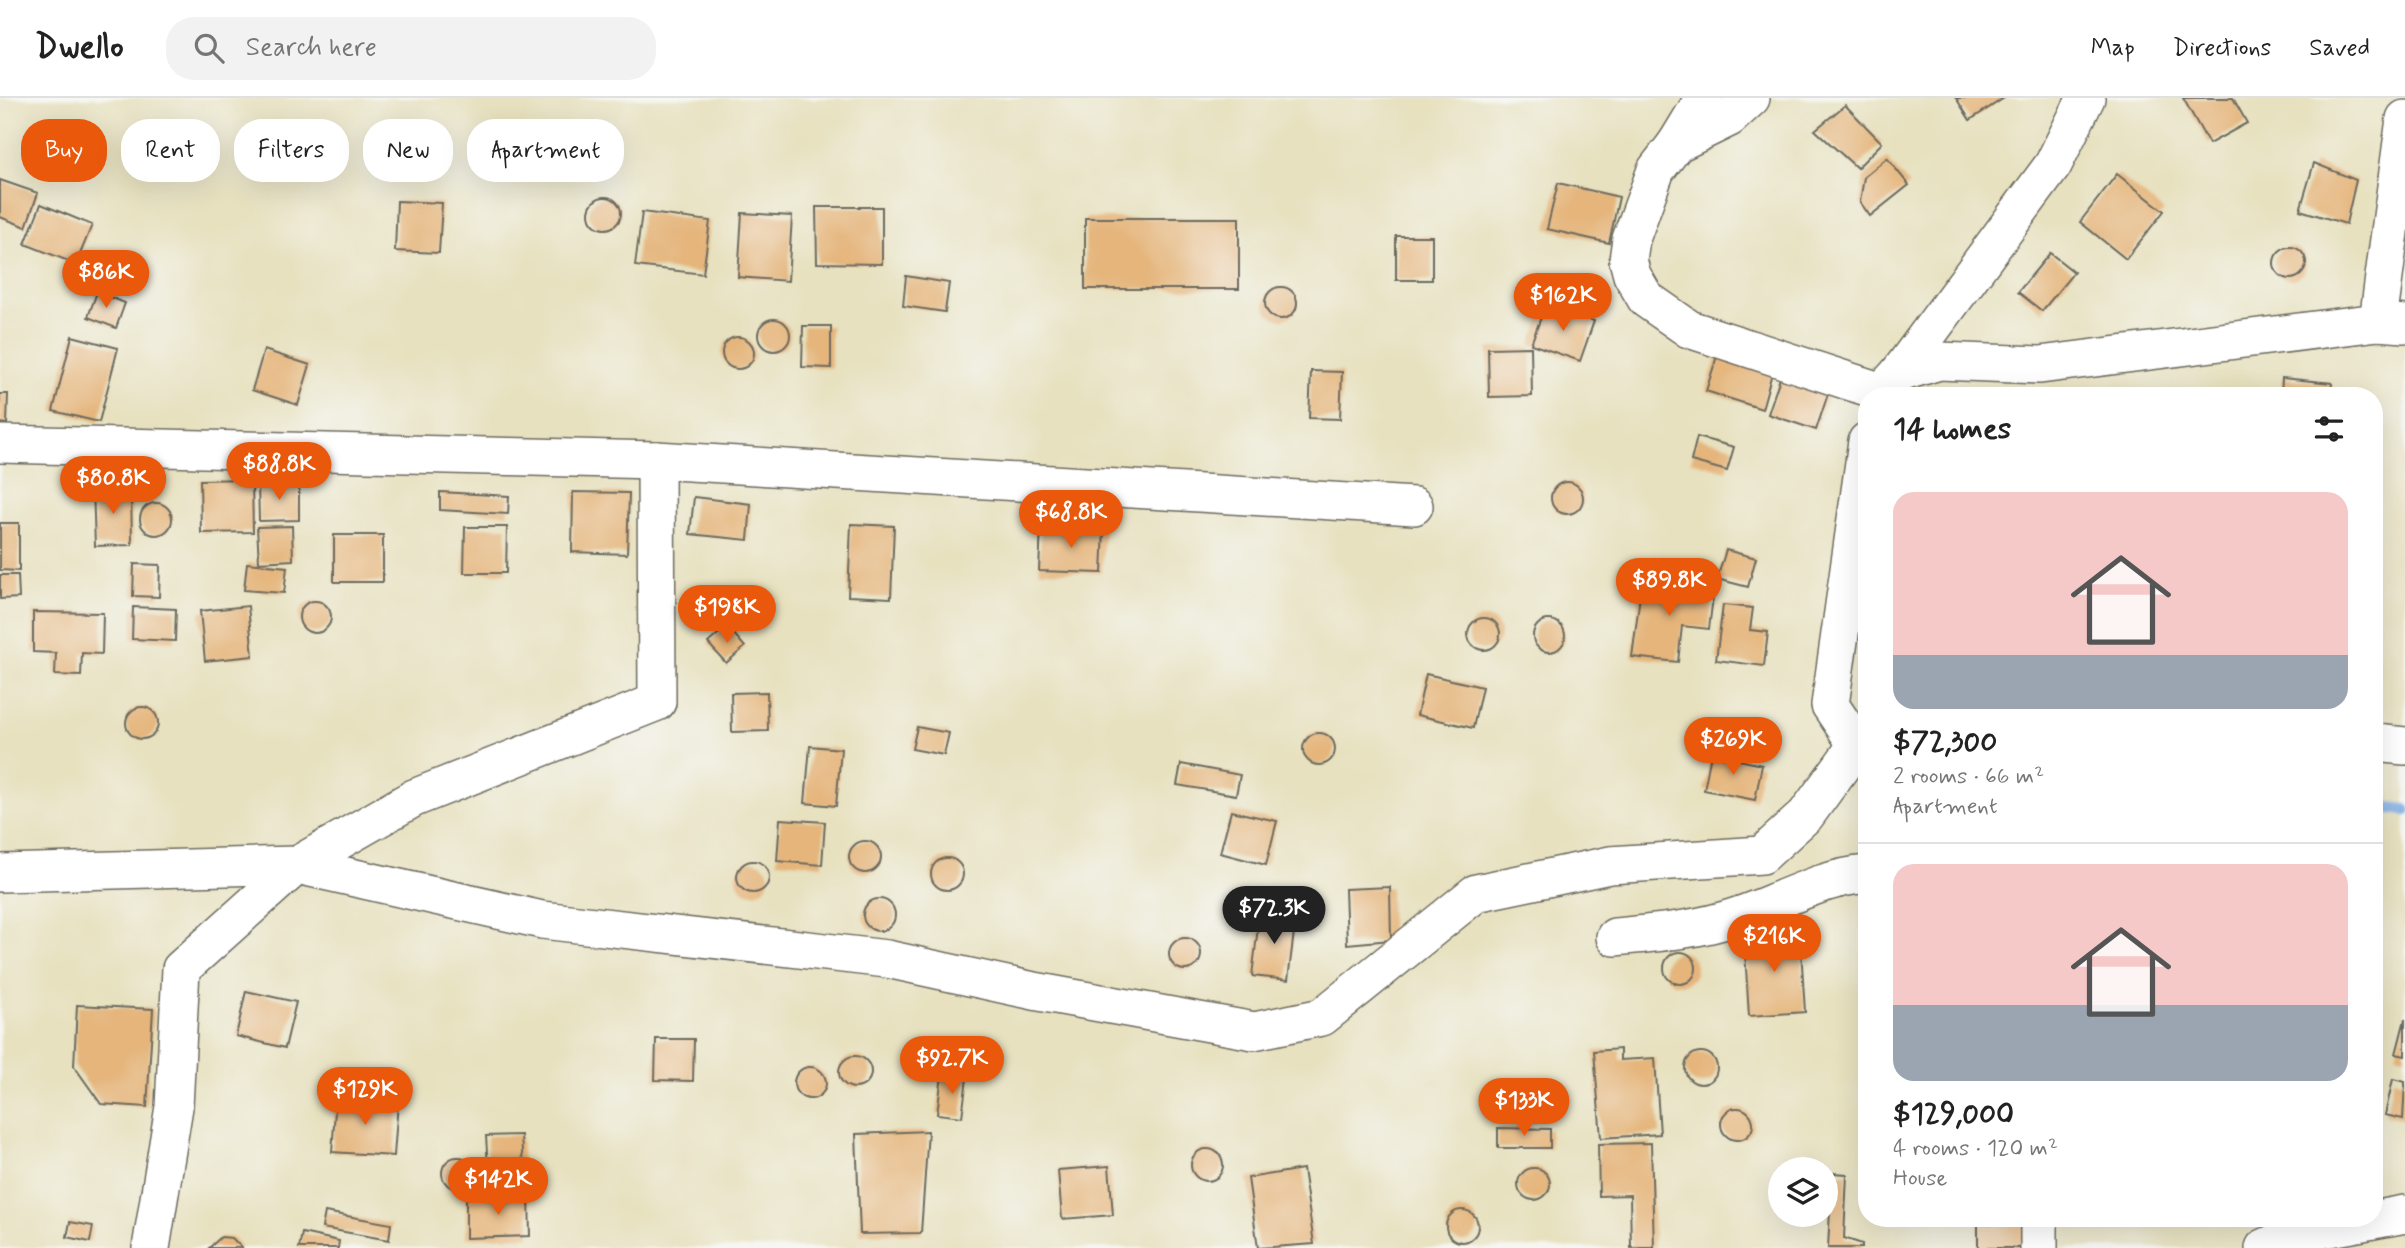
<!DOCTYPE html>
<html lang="en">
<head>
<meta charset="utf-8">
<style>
  body { margin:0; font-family:Mynerve,sans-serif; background:#f2f2f2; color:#222; height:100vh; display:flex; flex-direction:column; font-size:26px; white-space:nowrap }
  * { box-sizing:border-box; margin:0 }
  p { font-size:23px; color:#767676 }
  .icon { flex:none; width:38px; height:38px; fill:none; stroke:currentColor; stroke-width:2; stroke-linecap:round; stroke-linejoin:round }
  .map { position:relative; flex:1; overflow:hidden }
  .panel { position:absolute; left:1858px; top:289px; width:525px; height:840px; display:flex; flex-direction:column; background:#fff; border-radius:28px; box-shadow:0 7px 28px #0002 }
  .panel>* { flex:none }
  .top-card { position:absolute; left:21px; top:21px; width:665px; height:63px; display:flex; gap:14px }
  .tools { position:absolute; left:1768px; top:1059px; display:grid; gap:14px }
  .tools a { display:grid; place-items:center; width:70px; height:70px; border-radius:50%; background:#fff; box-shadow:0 7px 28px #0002; font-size:35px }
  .price { position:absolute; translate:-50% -60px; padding:0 16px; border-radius:24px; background:#ea580c; color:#fff; font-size:23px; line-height:46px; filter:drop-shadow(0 2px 4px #0008) }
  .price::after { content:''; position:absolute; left:50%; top:42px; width:21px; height:16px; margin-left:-10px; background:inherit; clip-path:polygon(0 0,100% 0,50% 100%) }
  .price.current { background:#222; color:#fff }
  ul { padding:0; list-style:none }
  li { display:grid; align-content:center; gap:14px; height:371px; padding:0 35px }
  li+li { border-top:2px solid #e0e0e0 }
  li span { display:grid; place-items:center; height:217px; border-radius:21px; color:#555 }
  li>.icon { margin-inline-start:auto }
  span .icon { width:126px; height:126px; fill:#fffc; stroke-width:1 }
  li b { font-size:30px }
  h2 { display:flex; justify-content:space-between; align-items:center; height:84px; padding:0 35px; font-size:30px }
  .chip { padding:0 24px; border-radius:28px; background:#fff; box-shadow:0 7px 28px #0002; font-size:24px; line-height:63px }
  .chip.current { background:#ea580c; color:#fff }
  header { display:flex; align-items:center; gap:42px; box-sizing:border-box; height:98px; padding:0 35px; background:#fff; border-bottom:2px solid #e0e0e0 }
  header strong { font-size:33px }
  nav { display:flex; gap:38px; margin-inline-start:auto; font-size:24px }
  .search { width:490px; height:63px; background:#f2f2f2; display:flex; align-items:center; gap:18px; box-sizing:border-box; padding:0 24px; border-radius:28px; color:#767676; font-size:26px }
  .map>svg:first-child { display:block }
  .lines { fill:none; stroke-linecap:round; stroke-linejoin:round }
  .stream { stroke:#7aaae5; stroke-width:12 }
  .building { fill:#e5b57c }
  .minor-casing { stroke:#6d6b5f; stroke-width:40 }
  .minor { stroke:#fff; stroke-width:37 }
</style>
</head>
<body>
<header>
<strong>Dwello</strong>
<div class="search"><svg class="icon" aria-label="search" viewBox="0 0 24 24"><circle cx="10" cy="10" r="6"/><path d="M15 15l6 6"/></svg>Search here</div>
<nav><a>Map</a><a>Directions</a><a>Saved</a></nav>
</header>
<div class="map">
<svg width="2405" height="1150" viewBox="0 0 2405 1150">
  <rect width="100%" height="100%" fill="#f6f6f2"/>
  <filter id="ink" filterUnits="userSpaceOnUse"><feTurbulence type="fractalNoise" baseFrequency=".0143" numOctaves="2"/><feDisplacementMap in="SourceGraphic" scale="14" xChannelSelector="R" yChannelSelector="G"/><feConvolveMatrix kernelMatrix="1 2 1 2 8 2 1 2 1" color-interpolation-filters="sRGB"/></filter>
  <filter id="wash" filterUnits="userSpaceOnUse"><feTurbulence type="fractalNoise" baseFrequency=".00686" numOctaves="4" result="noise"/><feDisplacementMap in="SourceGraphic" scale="28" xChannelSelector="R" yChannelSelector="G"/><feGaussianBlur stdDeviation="1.57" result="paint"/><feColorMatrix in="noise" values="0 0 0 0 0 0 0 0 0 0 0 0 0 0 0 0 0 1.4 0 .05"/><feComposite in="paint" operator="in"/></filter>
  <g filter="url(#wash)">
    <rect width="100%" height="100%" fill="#e7e1bf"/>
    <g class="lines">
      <polyline class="stream" points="2375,708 2405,712"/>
    </g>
    <g id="blocks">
      <g class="building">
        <polygon points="1956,0 2004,0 1970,22"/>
        <polygon points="2183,0 2233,0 2247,25 2209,46"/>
        <polygon points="1845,7 1882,45 1857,70 1815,32"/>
        <polygon points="1887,60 1909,87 1870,118 1860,104 1864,79"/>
        <polygon points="2314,65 2356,82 2346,126 2300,112"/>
        <polygon points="2117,76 2164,113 2126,161 2080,124"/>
        <polygon points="0,82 38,95 26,129 0,119"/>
        <polygon points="1558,85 1619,99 1609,145 1547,131"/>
        <circle cx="605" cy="115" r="16"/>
        <polygon points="397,103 442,105 439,155 395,153"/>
        <polygon points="41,106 92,127 76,166 25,146"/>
        <polygon points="816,109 882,109 882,166 817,165"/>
        <polygon points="642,114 710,123 703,176 635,168"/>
        <polygon points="742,115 792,118 788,183 738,179"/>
        <rect x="1085" y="120" width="154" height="71"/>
        <rect x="1396" y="138" width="36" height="44"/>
        <circle cx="2290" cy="165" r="16"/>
        <polygon points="2050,155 2074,174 2042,213 2018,194"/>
        <polygon points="906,178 949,185 945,214 903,208"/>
        <circle cx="1281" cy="205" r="16"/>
        <polygon points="97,194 125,205 116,230 88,219"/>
        <polygon points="1546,206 1594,223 1580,263 1531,246"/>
        <circle cx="774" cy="237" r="16"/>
        <polygon points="803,228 831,228 831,270 802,269"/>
        <polygon points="72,238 118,250 99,324 53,313"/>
        <circle cx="738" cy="255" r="16"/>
        <polygon points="1531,249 1532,298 1489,299 1488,250"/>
        <polygon points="264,252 310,267 298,307 252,292"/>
        <polygon points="1717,258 1772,275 1762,311 1706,293"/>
        <polygon points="1311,273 1342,274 1340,321 1309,320"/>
        <polygon points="1781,277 1829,293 1816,332 1768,316"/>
        <polygon points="2282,280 2332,285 2331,298 2281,298"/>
        <polygon points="0,296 8,296 7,326 0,325"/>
        <polygon points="1697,339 1734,349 1727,373 1691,363"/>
        <polygon points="252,381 253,434 201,435 200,382"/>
        <circle cx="1567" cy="400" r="16"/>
        <polygon points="258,385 299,385 299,422 259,423"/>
        <polygon points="131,388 132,447 95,448 93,389"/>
        <polygon points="440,394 509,398 508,416 440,412"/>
        <polygon points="573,394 629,395 627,456 572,454"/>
        <polygon points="694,399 751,406 748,442 690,436"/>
        <circle cx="156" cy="421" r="16"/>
        <polygon points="0,425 19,425 19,473 0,472"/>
        <polygon points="851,426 894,428 891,500 848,498"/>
        <polygon points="292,428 293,462 259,464 257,429"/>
        <polygon points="1041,428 1104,431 1102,475 1039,473"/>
        <polygon points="465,429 507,429 506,475 464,475"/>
        <rect x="334" y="437" width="49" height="47"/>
        <polygon points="1726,452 1756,460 1748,489 1717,481"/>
        <polygon points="247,465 287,469 284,495 244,492"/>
        <polygon points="134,466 160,467 159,499 133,498"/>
        <polygon points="0,477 18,477 19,500 0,501"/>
        <polygon points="1642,482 1714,491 1709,531 1682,528 1678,564 1632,559"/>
        <circle cx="315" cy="519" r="16"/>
        <polygon points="1723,507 1753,510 1750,532 1768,534 1764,568 1716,562"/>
        <polygon points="248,508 253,558 205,563 200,513"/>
        <polygon points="133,509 176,511 175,543 132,541"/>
        <polygon points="33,514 103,515 102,556 82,555 81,578 55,577 56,555 33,554"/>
        <circle cx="1484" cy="536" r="16"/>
        <circle cx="1549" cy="538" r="16"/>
        <polygon points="727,528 745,549 726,565 708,545"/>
        <polygon points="1426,576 1482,589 1473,630 1417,617"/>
        <polygon points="767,594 768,633 732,634 731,595"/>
        <circle cx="142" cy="625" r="16"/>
        <polygon points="917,629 949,635 944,657 912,651"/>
        <circle cx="1319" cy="651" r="16"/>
        <polygon points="810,648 841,651 836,708 805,705"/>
        <polygon points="1711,656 1762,667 1755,702 1704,692"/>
        <polygon points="1181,666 1240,677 1236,697 1177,687"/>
        <polygon points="1231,713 1277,723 1266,767 1220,755"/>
        <polygon points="780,721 825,724 822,767 777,763"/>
        <circle cx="865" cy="759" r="16"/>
        <circle cx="947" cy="776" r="16"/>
        <circle cx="753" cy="779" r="16"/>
        <polygon points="1390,789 1391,842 1347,846 1345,791"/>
        <circle cx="879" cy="817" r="16"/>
        <polygon points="1260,813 1296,818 1288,882 1252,878"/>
        <polygon points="1800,834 1805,914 1749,918 1744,838"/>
        <circle cx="1185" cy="856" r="16"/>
        <circle cx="1680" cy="870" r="16"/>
        <polygon points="246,893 296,904 285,950 236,938"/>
        <polygon points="77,907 153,911 147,1009 101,1006 74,968"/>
        <polygon points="2405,921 2405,958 2396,956"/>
        <polygon points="656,941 694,941 693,983 655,982"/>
        <polygon points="1620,951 1620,962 1655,960 1660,1036 1601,1040 1594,953"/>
        <circle cx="1701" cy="970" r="16"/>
        <circle cx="855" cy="974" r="16"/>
        <circle cx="810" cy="985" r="16"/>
        <polygon points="942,977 967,980 962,1019 937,1016"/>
        <polygon points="2393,981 2405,984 2403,1021 2385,1017"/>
        <polygon points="336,999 398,1004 394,1058 332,1054"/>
        <circle cx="1737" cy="1026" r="16"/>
        <polygon points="1498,1030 1550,1031 1550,1050 1498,1050"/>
        <polygon points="928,1033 921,1135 860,1136 856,1036"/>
        <polygon points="521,1037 524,1084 489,1086 486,1038"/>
        <polygon points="1651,1045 1654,1150 1631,1150 1630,1097 1599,1098 1598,1046"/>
        <circle cx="1207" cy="1067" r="16"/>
        <circle cx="458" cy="1075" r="16"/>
        <polygon points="1109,1068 1113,1117 1062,1121 1058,1072"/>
        <circle cx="1534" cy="1086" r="16"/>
        <polygon points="1303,1071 1314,1146 1258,1150 1248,1080"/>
        <polygon points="1832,1075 1847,1076 1844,1140 1862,1146 1862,1150 1828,1150"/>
        <polygon points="529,1098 530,1138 466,1140 466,1100"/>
        <circle cx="1462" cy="1128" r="16"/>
        <polygon points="325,1114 391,1126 389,1142 322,1130"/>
        <polygon points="70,1124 93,1128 90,1144 67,1139"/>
        <polygon points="1978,1125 2032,1126 2032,1150 1978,1150"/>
        <polygon points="302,1135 339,1143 338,1150 299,1150"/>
        <polygon points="221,1139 232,1140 242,1150 209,1150"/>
      </g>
    </g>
  </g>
  <g filter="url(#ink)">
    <use href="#blocks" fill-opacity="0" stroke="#6d6b5f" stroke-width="2"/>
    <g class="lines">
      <defs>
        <g id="minor">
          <polyline points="1751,0 1729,20 1676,46 1656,72 1631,141 1628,162 1632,177 1646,201 1689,231 1879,293"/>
          <polyline points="1676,46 1704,0"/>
          <polyline points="2378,224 2405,21"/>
          <polyline points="1899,275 2053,67 2086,0"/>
          <polyline points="1878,298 1899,275 1939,263 2040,267 2378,224 2405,226"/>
          <polyline points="1867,343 1830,607 1857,647 1867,653"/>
          <polyline points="0,346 656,362 1414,408"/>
          <polyline points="2375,645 2405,648"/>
          <polyline points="0,775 297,767 542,822 887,861 1034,893 1254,933 1322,919 1476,795 1610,767 1762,757 1806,717 1857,647"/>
          <path d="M1615 839C1657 835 1698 832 1738 818 1782 803 1821 780 1867 776"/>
          <polyline points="2039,1120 2039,1150"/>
          <polyline points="151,1150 174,1009 181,871 297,767 414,700 657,604 656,362"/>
          <polyline points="2264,1150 2293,1137 2405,1116"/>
        </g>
      </defs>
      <use href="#minor" class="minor-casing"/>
      <use href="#minor" class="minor"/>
    </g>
  </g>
</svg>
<div class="tools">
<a><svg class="icon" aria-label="layers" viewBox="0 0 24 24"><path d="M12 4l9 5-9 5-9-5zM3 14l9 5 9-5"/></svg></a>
</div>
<b class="price" style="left:106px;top:212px">$86K</b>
<b class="price" style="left:1563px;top:235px">$162K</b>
<b class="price" style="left:279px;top:404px">$88.8K</b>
<b class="price" style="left:113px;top:418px">$80.8K</b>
<b class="price" style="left:1071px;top:452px">$68.8K</b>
<b class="price" style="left:1669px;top:520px">$89.8K</b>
<b class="price" style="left:727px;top:547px">$198K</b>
<b class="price" style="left:1733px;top:679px">$269K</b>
<b class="price current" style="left:1274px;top:848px">$72.3K</b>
<b class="price" style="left:1774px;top:876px">$216K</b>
<b class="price" style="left:952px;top:998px">$92.7K</b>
<b class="price" style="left:365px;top:1029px">$129K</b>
<b class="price" style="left:1524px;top:1040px">$133K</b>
<b class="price" style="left:498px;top:1119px">$142K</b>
<div class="top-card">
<a class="chip current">Buy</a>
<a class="chip">Rent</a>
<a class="chip">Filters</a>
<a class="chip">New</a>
<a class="chip">Apartment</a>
</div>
<section class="panel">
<h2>14 homes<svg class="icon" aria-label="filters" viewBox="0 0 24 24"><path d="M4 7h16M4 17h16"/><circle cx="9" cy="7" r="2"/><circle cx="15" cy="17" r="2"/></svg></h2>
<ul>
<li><span style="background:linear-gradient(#f6c9c9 75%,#9aa5b1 0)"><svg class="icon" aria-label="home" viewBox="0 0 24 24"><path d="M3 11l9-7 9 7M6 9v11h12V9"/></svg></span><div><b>$72,300</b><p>2 rooms · 66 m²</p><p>Apartment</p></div></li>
<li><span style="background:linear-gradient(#f6c9c9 65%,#9aa5b1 0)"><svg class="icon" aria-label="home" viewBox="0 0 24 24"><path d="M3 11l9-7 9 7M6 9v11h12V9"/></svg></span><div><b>$129,000</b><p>4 rooms · 120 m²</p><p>House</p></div></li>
</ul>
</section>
</div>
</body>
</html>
